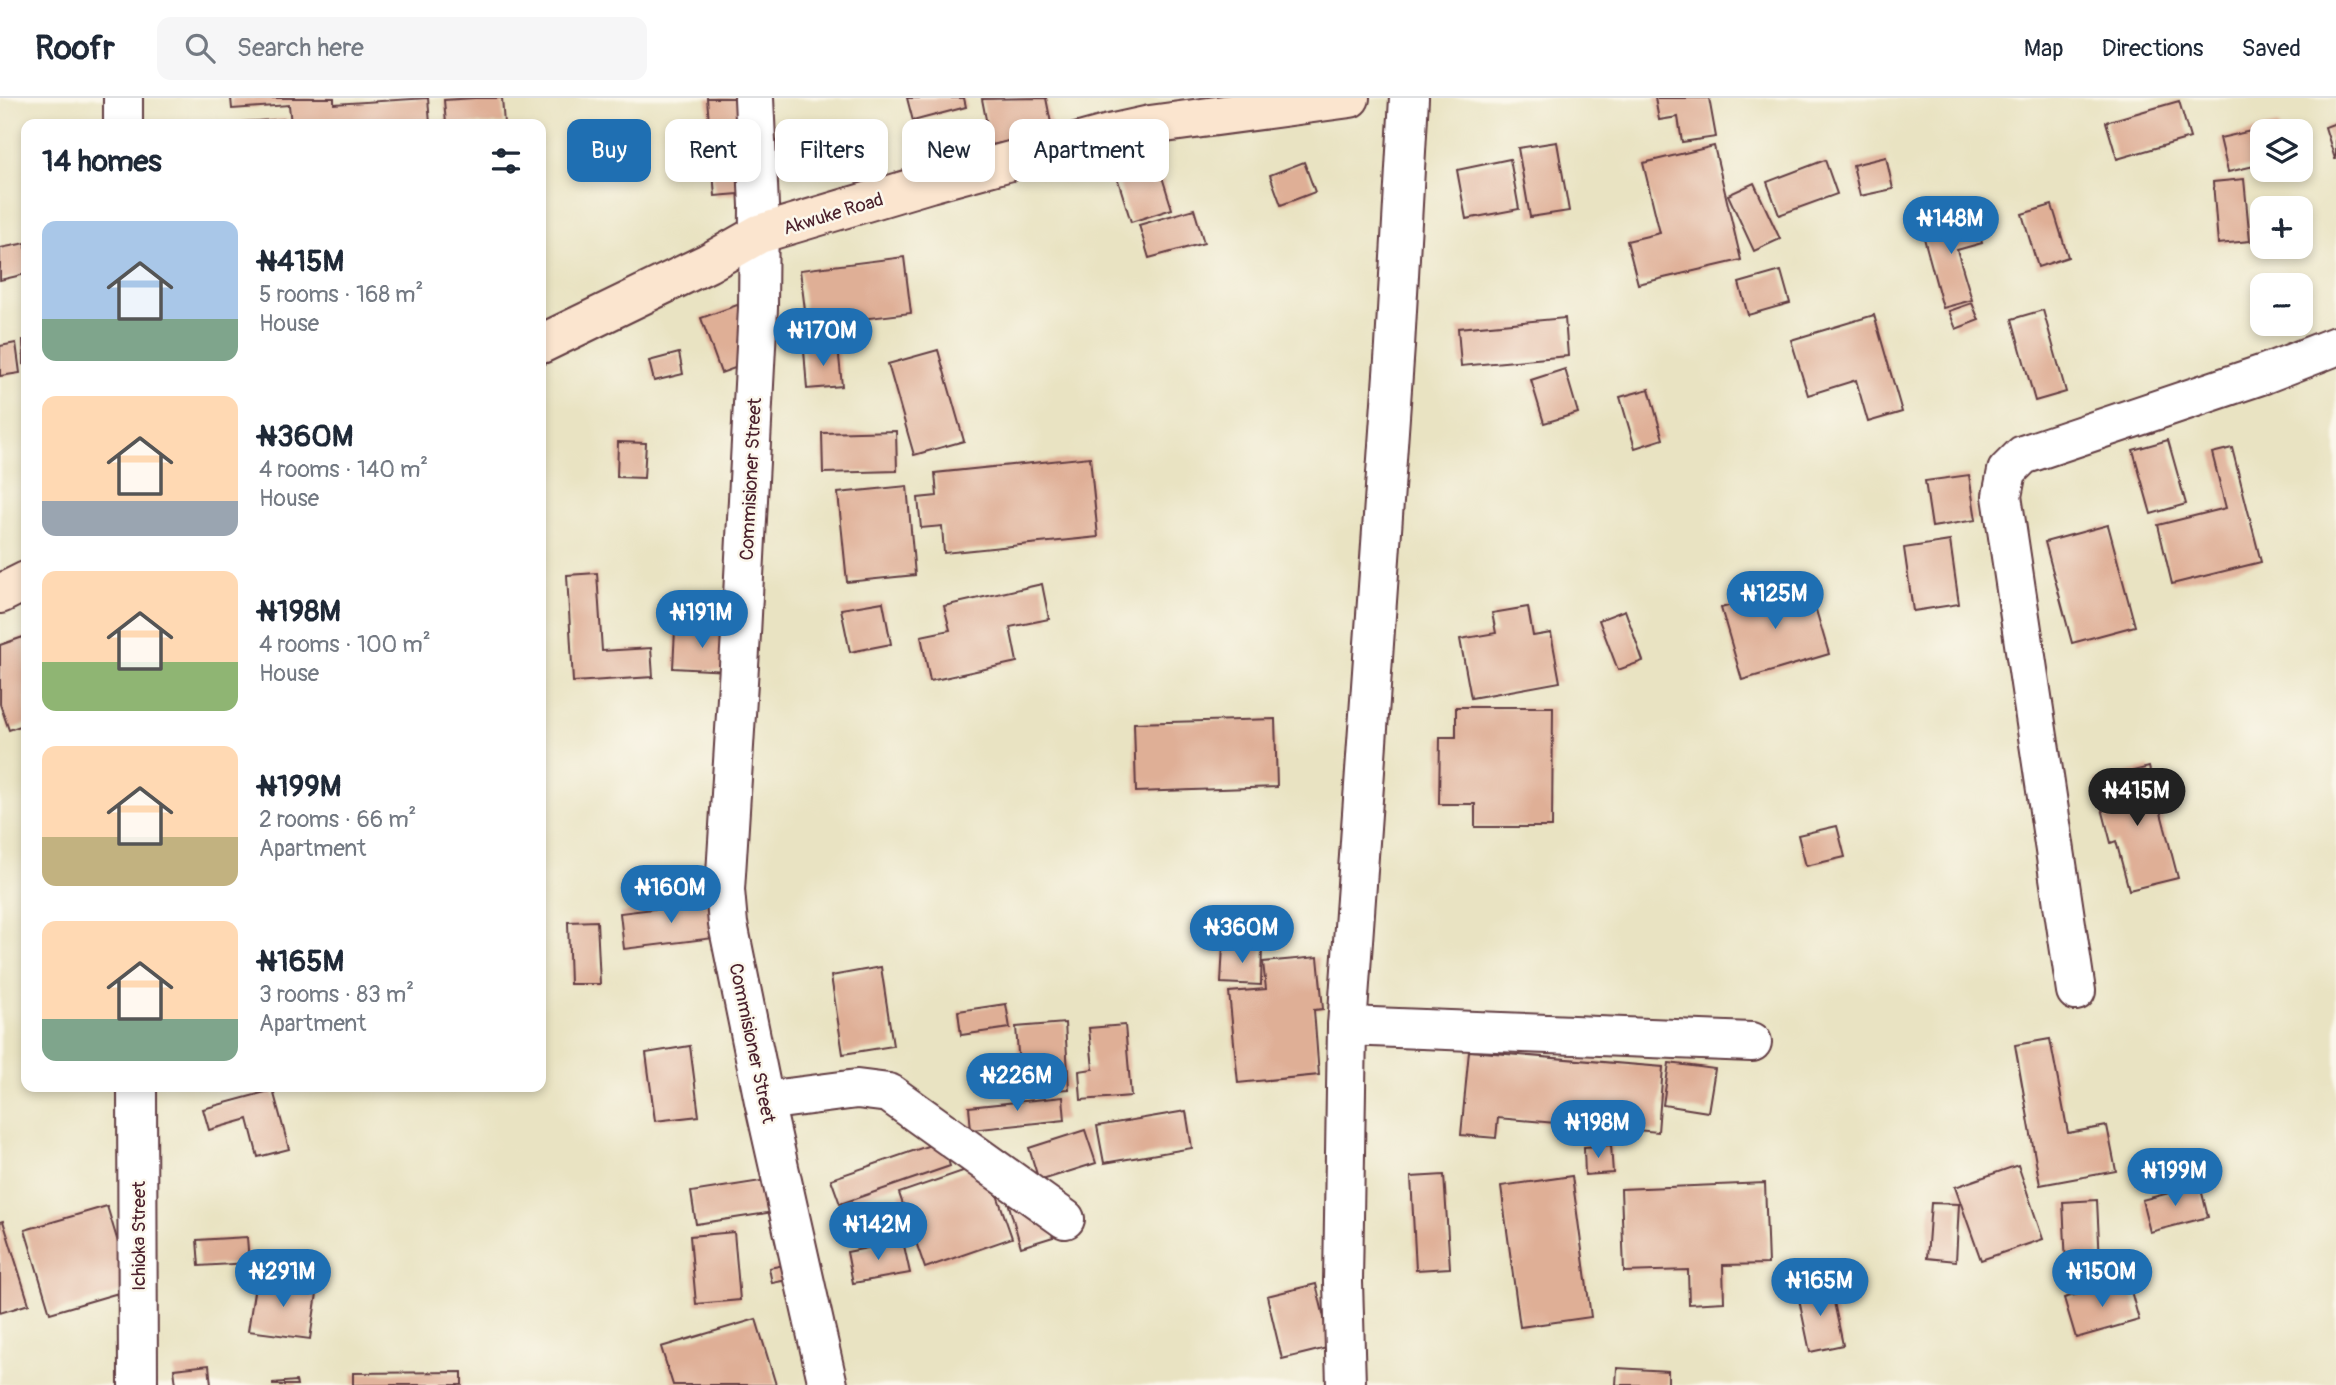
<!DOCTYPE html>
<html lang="en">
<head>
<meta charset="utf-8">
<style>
  body { margin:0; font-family:Pangolin,sans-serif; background:#f6f6f7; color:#1f2937; height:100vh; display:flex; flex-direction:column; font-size:26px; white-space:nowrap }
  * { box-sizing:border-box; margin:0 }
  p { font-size:23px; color:#747a83 }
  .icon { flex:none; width:38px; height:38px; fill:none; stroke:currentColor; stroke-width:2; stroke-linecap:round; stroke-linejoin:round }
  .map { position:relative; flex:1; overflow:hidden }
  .side { position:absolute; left:21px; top:21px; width:525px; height:973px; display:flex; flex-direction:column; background:#fff; border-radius:14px; box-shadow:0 4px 10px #0003 }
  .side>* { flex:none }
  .top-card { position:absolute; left:567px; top:21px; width:665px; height:63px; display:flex; gap:14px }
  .buttons { position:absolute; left:2250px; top:21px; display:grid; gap:14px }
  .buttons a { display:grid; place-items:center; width:63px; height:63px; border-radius:14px; background:#fff; box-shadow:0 4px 10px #0003; font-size:35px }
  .price { position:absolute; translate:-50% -60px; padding:0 16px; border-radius:24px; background:#1f6fb2; color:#fff; font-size:23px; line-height:46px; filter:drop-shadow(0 2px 4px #0008) }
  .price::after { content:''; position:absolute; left:50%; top:42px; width:21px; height:16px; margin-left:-10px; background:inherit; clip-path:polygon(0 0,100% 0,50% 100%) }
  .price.current { background:#222; color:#fff }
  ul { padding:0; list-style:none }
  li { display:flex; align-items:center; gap:21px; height:175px; padding:0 21px }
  li span { display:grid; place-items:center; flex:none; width:196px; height:140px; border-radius:14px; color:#555 }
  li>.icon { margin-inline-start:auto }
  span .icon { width:84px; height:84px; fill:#fffc; stroke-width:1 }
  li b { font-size:30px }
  h2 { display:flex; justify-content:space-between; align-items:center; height:84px; padding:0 21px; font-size:30px }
  .pill { padding:0 24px; border-radius:14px; background:#fff; box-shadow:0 4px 10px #0003; font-size:24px; line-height:63px }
  .pill.current { background:#1f6fb2; color:#fff }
  header { display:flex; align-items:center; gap:42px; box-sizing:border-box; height:98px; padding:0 35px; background:#fff; border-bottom:2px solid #e0e1e3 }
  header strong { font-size:33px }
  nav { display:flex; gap:38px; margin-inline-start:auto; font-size:24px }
  .search { width:490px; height:63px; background:#f6f6f7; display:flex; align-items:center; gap:18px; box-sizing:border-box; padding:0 24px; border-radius:14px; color:#747a83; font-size:26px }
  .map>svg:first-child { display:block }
  .building { fill:#dfaf96 }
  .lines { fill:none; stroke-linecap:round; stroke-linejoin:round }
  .street-casing { stroke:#623c42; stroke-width:42 }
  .secondary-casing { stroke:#623c42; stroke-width:42 }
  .street { stroke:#fff; stroke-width:38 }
  .secondary { stroke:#fbe5cf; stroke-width:38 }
  .labels { text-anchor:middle; stroke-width:5; stroke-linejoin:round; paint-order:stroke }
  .street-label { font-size:19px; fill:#4a1f2b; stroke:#fbf7ec }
</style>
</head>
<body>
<header>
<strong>Roofr</strong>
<div class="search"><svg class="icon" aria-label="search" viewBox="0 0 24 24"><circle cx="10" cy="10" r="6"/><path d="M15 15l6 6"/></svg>Search here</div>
<nav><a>Map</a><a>Directions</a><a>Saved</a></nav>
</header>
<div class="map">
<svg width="2336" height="1287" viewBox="0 0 2336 1287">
  <rect width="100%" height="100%" fill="#fbf7ec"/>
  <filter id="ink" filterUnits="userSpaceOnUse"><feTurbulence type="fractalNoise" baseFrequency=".0143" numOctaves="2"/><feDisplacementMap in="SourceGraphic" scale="14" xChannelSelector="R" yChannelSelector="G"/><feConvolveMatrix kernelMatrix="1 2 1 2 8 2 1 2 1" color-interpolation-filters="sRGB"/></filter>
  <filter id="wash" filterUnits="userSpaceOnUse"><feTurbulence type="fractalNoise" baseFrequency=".00686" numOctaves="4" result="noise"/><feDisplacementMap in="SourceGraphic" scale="28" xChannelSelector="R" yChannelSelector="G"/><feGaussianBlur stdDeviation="1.57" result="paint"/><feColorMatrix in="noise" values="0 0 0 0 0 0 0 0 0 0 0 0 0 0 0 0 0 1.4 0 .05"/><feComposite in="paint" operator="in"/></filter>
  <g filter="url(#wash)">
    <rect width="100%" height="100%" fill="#e9e3c2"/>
    <g id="blocks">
      <g class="building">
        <polygon points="231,0 334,0 334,6 428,0 430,26 291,26 289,7 232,11"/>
        <polygon points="475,0 502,0 504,26 446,26 444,2"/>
        <polygon points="707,0 743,0 751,95 715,98"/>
        <polygon points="907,0 964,0 966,9 913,23"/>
        <polygon points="1046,0 1053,35 991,47 982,1"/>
        <polygon points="1655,0 1709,0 1716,39 1682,44 1678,19 1659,22"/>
        <polygon points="2179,3 2190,40 2117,61 2106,24"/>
        <polygon points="287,21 287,26 242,26 242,24"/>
        <polygon points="2336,25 2336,61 2335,61 2325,29"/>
        <polygon points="2278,27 2280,33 2263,33 2263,66 2228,74 2220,40"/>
        <polygon points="834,30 838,50 809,57 804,37"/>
        <polygon points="1557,44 1569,113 1530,119 1518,50"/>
        <polygon points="1714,48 1741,162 1638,186 1627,143 1660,135 1643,65"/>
        <polygon points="1154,53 1172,111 1131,124 1113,66"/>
        <polygon points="1886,59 1893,91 1860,98 1853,67"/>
        <polygon points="1510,61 1519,111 1466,121 1457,72"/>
        <polygon points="1825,62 1837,96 1779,117 1767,84"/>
        <polygon points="1304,64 1315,94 1281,107 1270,77"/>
        <polygon points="2244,81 2250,143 2218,146 2213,84"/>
        <polygon points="1754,85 1780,141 1754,153 1728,97"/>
        <polygon points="2052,107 2068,159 2038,169 2022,116"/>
        <polygon points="1194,111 1204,145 1149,160 1139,127"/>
        <polygon points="1974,114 1982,145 1957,152 1972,202 1943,210 1921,129"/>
        <polygon points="26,145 26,176 0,182 0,150"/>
        <polygon points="904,159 911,215 836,224 838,240 809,244 800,172"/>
        <polygon points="1781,173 1790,205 1748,217 1739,185"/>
        <polygon points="1972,205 1979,222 1956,231 1949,213"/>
        <polygon points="740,206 760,261 721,275 701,220"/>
        <polygon points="2043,212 2066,294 2035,303 2012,221"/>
        <polygon points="1874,217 1902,314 1868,324 1856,282 1808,297 1791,242"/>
        <polygon points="1565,220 1568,258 1461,268 1458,230"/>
        <polygon points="23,242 26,242 26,267 24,267"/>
        <polygon points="16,245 20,275 0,278 0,248"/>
        <polygon points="838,249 842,288 807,291 804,252"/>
        <polygon points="938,252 964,343 914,357 888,266"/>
        <polygon points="679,255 683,276 654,283 649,263"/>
        <polygon points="1565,271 1578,315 1544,325 1531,282"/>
        <polygon points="1649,291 1663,341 1635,350 1620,299"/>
        <polygon points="896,333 897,373 823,375 822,335"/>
        <polygon points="2168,342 2186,406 2151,416 2133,352"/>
        <polygon points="618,344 646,345 644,380 617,379"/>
        <polygon points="2232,350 2261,464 2172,486 2158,427 2226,410 2212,355"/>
        <polygon points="1090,359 1098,439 944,455 942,428 921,430 918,400 937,398 935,375"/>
        <polygon points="1969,377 1976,422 1932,429 1925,383"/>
        <polygon points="907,388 915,477 847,484 838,395"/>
        <polygon points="2108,427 2135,528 2072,545 2045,444"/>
        <polygon points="1950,443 1959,506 1913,513 1904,450"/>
        <polygon points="597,475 602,553 651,550 653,579 573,584 567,477"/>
        <polygon points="1808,485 1829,556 1742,582 1721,510"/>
        <polygon points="1042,486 1049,521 1010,529 1017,564 930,583 921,538 950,532 944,508"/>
        <polygon points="883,504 891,546 850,554 841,511"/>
        <polygon points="1528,509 1533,538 1551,535 1560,584 1471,600 1460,541 1496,535 1492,515"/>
        <polygon points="1625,512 1643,563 1618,572 1599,522"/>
        <polygon points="675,532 730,535 728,573 673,570"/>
        <polygon points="26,538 26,626 9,632 0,606 0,547"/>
        <polygon points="1456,609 1553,609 1552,729 1475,729 1475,706 1439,706 1440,639 1456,639"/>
        <polygon points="1275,621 1277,689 1136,694 1134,625"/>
        <polygon points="2149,669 2178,780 2129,792 2116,743 2111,745 2095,683"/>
        <polygon points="1837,728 1845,759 1806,768 1798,737"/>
        <polygon points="718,803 722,839 624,851 620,815"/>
        <polygon points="597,823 600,886 570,886 568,824"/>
        <polygon points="1223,847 1262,848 1261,887 1221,885"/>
        <polygon points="1318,859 1323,911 1314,912 1319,977 1238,985 1229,894 1266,891 1263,864"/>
        <polygon points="881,869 893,948 843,956 831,878"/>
        <polygon points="1006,906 1010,930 961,937 958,913"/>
        <polygon points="1065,925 1069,991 1021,994 1016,929"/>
        <polygon points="1125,927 1131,998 1081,1002 1079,973 1093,971 1089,930"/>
        <polygon points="2050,941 2068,1035 2107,1028 2116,1073 2040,1087 2015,947"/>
        <polygon points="690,948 699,1018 655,1023 646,955"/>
        <polygon points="1469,953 1663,969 1658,1034 1498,1020 1496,1040 1461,1037"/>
        <polygon points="1669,965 1715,971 1708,1014 1663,1007"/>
        <polygon points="273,992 289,1051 258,1059 248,1021 209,1032 203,1011"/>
        <polygon points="1063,999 1065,1022 971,1032 969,1009"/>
        <polygon points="1186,1013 1192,1050 1104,1065 1097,1028"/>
        <polygon points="1085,1032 1096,1065 1039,1083 1029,1050"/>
        <polygon points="942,1043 950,1068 840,1106 831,1081"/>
        <polygon points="1611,1047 1613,1075 1585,1077 1584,1049"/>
        <polygon points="986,1065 1012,1140 925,1170 899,1095"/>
        <polygon points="2018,1067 2043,1141 1981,1162 1955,1089"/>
        <polygon points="1444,1077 1450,1170 1416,1172 1411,1079"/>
        <polygon points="793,1078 799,1110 696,1126 691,1094"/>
        <polygon points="1572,1078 1591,1219 1520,1229 1501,1088"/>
        <polygon points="1765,1085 1768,1166 1723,1167 1724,1204 1689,1206 1688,1172 1624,1174 1621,1091"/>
        <polygon points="2200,1087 2208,1119 2150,1134 2142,1102"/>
        <polygon points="1039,1095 1053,1139 1021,1149 1008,1104"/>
        <polygon points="2097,1102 2101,1186 2067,1187 2063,1104"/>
        <polygon points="1931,1105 1959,1106 1956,1163 1927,1160"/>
        <polygon points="107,1108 132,1191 50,1215 25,1132"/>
        <polygon points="3,1123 29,1206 0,1215 0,1124"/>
        <polygon points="734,1134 740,1202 696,1206 690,1138"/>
        <polygon points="247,1139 249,1165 199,1168 197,1142"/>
        <polygon points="903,1143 910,1175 853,1185 847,1154"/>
        <polygon points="794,1165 797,1180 772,1185 769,1170"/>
        <polygon points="256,1181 318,1189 310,1241 248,1233"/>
        <polygon points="2128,1182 2139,1222 2076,1240 2064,1200"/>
        <polygon points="1830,1185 1843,1247 1810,1254 1797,1192"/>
        <polygon points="1316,1186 1331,1249 1282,1261 1267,1198"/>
        <polygon points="756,1221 776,1287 673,1287 661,1249"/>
        <polygon points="209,1267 211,1287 176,1287 174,1271"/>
        <polygon points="1617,1270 1668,1273 1668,1287 1616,1287"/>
        <polygon points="462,1274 462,1287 353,1287 353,1275"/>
        <polygon points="296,1283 297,1287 273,1287 273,1285"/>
      </g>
    </g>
  </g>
  <g filter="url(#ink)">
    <use href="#blocks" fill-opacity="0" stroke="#623c42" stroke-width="2"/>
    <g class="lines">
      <defs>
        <g id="street">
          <polyline points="123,0 123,26"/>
          <polyline points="754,0 759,108 758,210 741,536 725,792 728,826 764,1003 828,1287"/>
          <polyline points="2076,893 2002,398 2007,373 2023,357 2264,276 2336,248"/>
          <polyline points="1347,928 1752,944"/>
          <polyline points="137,989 138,1287"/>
          <polyline points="764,1003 857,991 889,995 1065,1121"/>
          <polyline points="1346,1287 1343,1184 1347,928 1395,248 1409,0"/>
        </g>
        <g id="secondary">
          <polyline points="541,246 708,165 759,136 930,85 1109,36 1150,27 1350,0"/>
          <polyline points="0,496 26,483"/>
        </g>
      </defs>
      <use href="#street" class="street-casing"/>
      <use href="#secondary" class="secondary-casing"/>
      <use href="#street" class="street"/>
      <use href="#secondary" class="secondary"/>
    </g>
  </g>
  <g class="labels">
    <g class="street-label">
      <text transform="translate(833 115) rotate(-17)" y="7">Akwuke Road</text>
      <text transform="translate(750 381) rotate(-87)" y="7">Commisioner Street</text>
      <text transform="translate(753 945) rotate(78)" y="7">Commisioner Street</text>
      <text transform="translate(138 1138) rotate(-90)" y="7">Ichioka Street</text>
    </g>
  </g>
</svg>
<div class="buttons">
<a><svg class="icon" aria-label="layers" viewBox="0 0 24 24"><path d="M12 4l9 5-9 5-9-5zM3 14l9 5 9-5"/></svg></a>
<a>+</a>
<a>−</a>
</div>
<b class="price" style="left:1951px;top:158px">₦148M</b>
<b class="price" style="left:823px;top:270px">₦170M</b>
<b class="price" style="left:1775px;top:533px">₦125M</b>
<b class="price" style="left:702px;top:552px">₦191M</b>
<b class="price current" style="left:2137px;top:730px">₦415M</b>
<b class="price" style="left:671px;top:827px">₦160M</b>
<b class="price" style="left:1242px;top:867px">₦360M</b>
<b class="price" style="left:1017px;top:1015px">₦226M</b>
<b class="price" style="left:1598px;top:1062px">₦198M</b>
<b class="price" style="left:2175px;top:1110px">₦199M</b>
<b class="price" style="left:878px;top:1164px">₦142M</b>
<b class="price" style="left:283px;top:1211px">₦291M</b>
<b class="price" style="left:2102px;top:1211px">₦150M</b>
<b class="price" style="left:1820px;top:1220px">₦165M</b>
<div class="top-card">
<a class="pill current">Buy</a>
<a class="pill">Rent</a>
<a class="pill">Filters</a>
<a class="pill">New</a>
<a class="pill">Apartment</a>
</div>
<section class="side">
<h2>14 homes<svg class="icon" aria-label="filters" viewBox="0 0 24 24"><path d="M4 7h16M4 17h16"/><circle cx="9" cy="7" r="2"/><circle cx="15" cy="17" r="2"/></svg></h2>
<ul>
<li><span style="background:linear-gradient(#a9c7e8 70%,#7fa58c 0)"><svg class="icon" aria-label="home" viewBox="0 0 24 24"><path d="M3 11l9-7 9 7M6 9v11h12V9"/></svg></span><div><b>₦415M</b><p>5 rooms · 168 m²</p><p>House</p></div></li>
<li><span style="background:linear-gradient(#ffd9b3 75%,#9aa5b1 0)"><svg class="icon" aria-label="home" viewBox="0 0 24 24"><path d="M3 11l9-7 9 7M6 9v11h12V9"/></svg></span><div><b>₦360M</b><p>4 rooms · 140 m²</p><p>House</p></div></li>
<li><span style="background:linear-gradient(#ffd9b3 65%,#8fb573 0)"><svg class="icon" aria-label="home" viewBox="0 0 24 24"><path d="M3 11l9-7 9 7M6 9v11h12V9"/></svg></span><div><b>₦198M</b><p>4 rooms · 100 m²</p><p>House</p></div></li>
<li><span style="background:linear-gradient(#ffd9b3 65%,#c2b280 0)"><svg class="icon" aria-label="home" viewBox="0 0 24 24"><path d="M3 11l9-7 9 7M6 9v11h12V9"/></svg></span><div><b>₦199M</b><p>2 rooms · 66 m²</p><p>Apartment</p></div></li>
<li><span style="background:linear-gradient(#ffd9b3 70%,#7fa58c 0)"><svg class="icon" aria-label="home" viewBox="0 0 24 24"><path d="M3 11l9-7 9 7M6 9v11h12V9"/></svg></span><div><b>₦165M</b><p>3 rooms · 83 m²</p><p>Apartment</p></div></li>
</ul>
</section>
</div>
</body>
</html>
